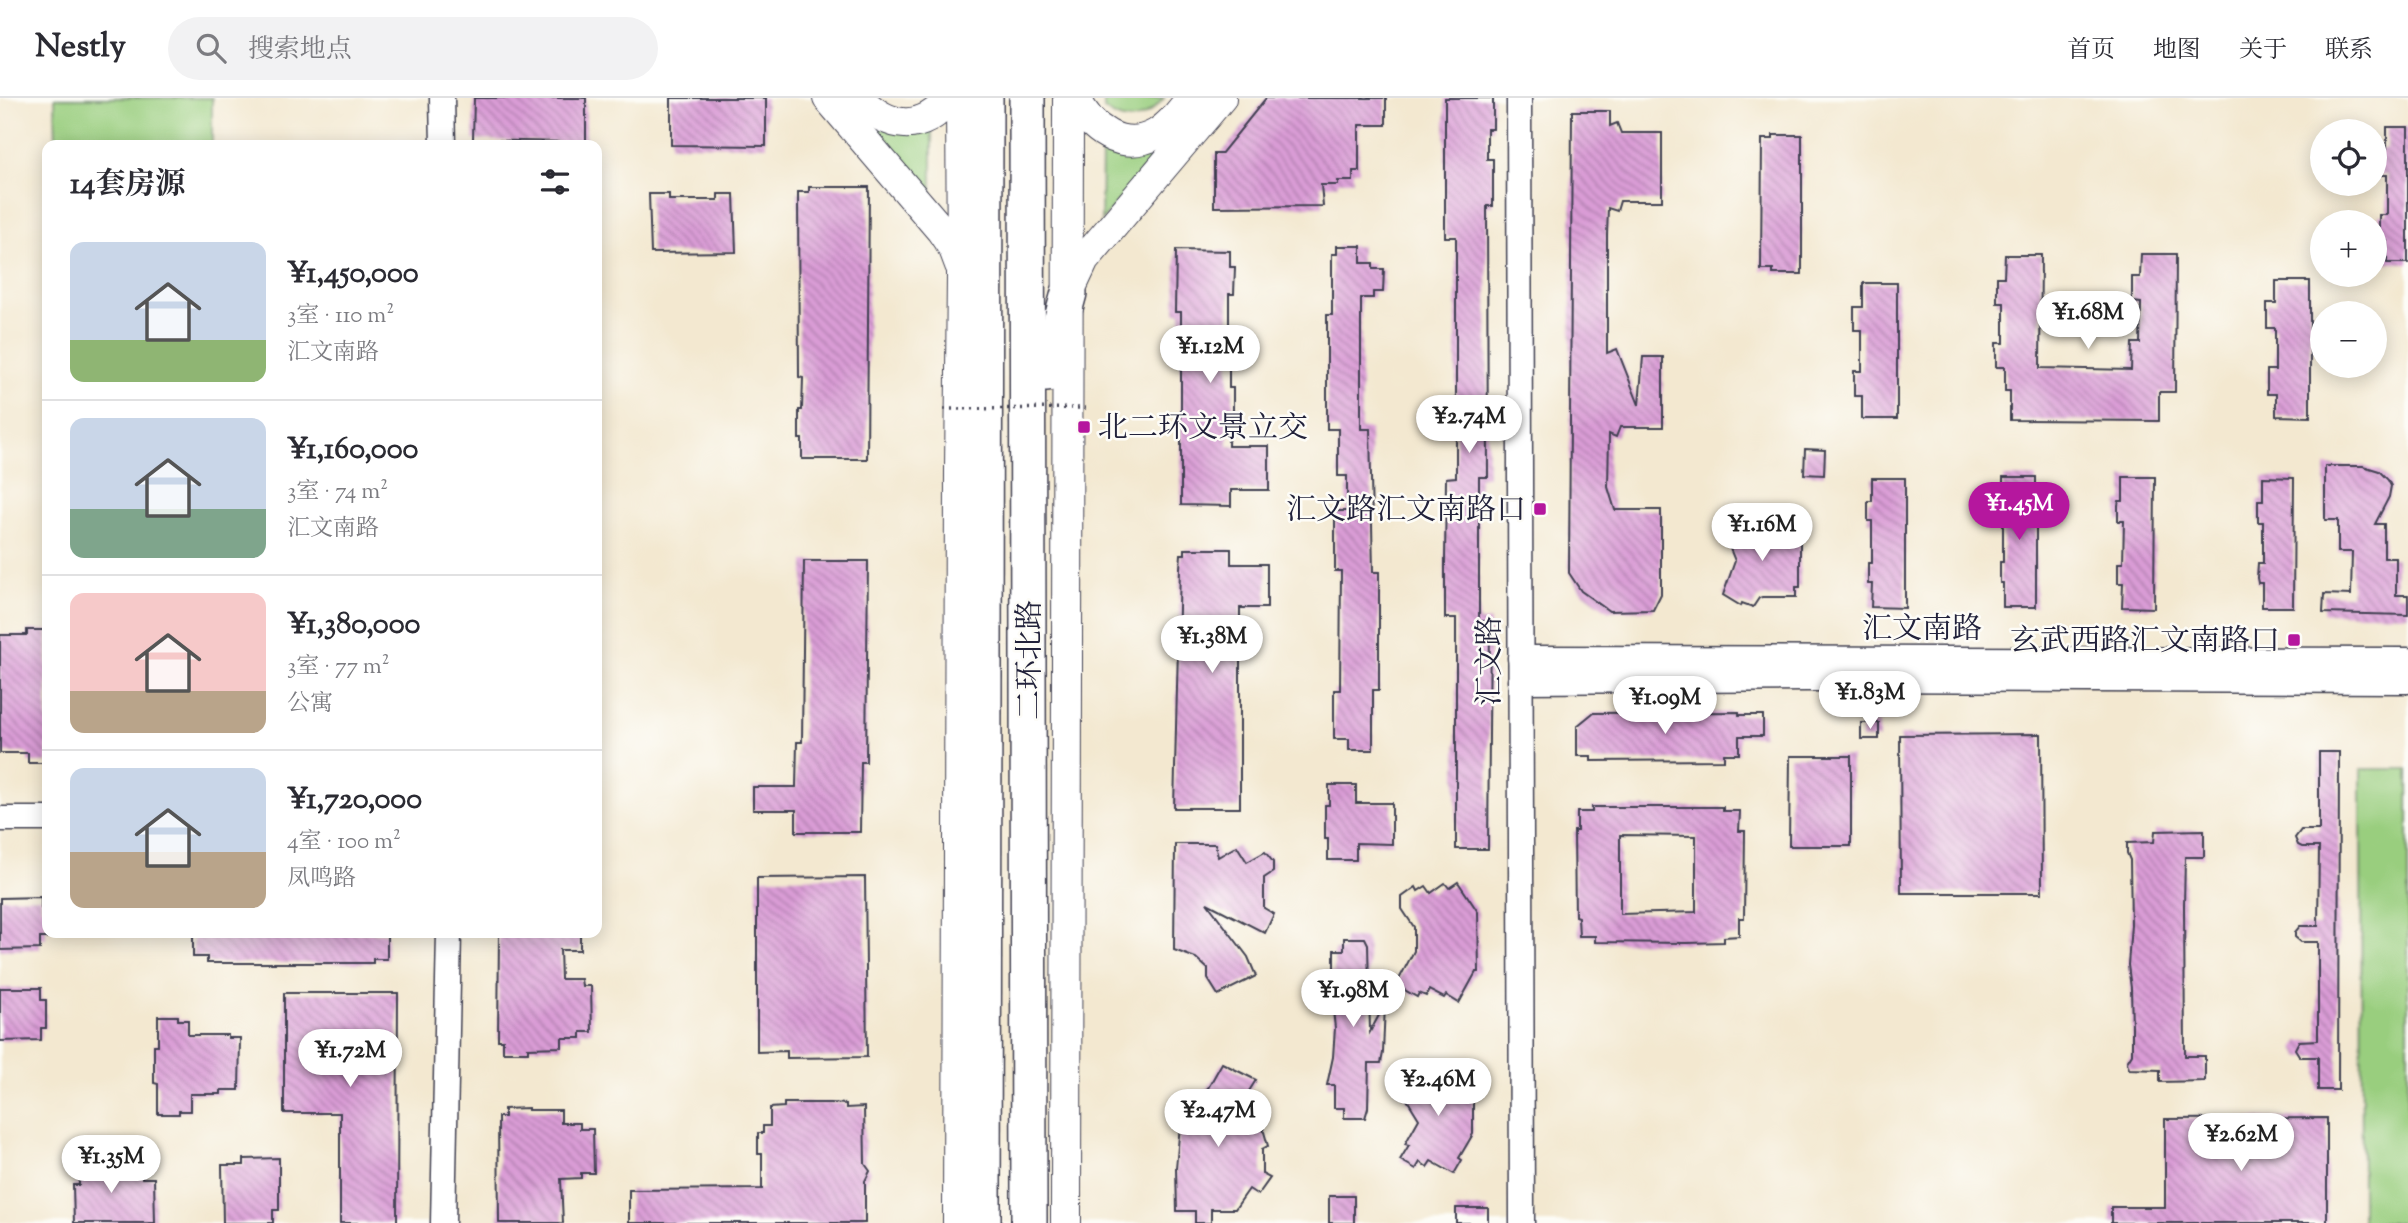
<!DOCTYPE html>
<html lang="zh">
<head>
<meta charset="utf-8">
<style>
  body { margin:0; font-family:"Sorts Mill Goudy","Noto Serif SC",serif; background:#f2f2f3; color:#2b2b33; height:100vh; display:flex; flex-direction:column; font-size:26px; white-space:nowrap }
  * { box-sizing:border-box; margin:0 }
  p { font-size:23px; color:#7c7c81 }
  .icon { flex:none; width:38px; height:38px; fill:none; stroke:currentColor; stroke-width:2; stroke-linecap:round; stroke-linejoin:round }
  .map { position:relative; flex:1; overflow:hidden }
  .panel { position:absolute; left:42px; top:42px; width:560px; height:798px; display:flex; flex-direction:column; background:#fff; border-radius:14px; box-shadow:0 4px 18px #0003 }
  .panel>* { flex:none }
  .buttons { position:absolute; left:2310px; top:21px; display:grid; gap:14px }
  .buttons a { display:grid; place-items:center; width:77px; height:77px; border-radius:50%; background:#fff; box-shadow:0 4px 18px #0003; font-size:35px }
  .price { position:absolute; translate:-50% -60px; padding:0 16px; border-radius:24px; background:#fff; color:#222; font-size:23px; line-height:46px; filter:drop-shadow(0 2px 4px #0008) }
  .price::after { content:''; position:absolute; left:50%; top:42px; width:21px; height:16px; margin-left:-10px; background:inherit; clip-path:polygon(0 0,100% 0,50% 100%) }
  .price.on { background:#b5179e; color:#fff }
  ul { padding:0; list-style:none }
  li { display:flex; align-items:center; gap:21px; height:175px; padding:0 28px }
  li+li { border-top:2px solid #e1e1e2 }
  li span { display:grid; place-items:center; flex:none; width:196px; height:140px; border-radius:14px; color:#555 }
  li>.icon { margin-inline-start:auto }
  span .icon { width:84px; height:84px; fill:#fffc; stroke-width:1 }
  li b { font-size:30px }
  h2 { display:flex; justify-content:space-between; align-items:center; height:84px; padding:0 28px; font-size:30px }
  header { display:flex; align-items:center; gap:42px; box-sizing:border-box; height:98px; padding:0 35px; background:#fff; border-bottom:2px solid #e1e1e2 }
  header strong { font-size:33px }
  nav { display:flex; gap:38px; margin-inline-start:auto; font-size:24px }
  .search { width:490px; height:63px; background:#f2f2f3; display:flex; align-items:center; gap:18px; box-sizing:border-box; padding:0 24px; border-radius:38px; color:#7c7c81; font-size:26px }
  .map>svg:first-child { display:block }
  .grass { fill:#99ce7e; stroke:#5e785c; stroke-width:2 }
  .building { fill:url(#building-back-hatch); fill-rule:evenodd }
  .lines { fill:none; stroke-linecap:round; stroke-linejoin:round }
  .minor-casing { stroke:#414051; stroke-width:27 }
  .major-casing { stroke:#414051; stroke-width:32 }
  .highway-casing { stroke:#414051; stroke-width:38 }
  .minor { stroke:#fff; stroke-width:24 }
  .major { stroke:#fff; stroke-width:30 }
  .highway { stroke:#fff; stroke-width:35 }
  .path-bridge { stroke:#414051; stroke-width:3.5; stroke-dasharray:2 5; stroke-linecap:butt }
  .poi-dot { fill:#b5179e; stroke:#fdfcf7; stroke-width:2.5 }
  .labels { text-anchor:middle; stroke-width:5; stroke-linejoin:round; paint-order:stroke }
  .poi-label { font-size:30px; fill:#22223b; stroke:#fdfcf7; text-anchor:end }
  .street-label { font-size:30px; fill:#22223b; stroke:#fdfcf7 }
</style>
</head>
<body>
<header>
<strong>Nestly</strong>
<div class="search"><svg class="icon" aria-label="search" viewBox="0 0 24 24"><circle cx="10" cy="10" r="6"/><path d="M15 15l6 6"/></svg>搜索地点</div>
<nav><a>首页</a><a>地图</a><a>关于</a><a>联系</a></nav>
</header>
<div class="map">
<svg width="2408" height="1125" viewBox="0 0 2408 1125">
  <defs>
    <pattern id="building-back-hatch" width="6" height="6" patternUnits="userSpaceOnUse" patternTransform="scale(1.75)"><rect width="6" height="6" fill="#da9cd6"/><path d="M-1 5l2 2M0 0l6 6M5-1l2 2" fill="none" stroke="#b07faf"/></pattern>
  </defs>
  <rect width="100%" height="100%" fill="#fdfcf7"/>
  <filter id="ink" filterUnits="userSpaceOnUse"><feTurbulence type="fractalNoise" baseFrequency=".0143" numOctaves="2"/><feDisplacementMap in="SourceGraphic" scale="14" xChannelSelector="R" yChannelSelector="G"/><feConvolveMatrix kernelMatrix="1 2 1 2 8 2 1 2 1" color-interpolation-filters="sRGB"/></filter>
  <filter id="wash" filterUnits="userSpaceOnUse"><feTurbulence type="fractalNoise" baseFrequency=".00686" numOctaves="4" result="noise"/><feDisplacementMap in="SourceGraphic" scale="28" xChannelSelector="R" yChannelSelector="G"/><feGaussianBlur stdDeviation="1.57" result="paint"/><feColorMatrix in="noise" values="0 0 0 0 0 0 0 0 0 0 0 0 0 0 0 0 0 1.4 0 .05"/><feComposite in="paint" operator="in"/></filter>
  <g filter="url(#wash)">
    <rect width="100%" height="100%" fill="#f3e8d0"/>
    <g class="grass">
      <polygon points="55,0 212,0 212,47 56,47"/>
      <path d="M1104 0H1164C1146 21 1128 31 1104 11Z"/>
      <polygon points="871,27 932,31 932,104"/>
      <polygon points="1166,44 1101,124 1102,49"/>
      <polygon points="2361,671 2408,671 2408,1125 2362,1125"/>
    </g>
    <g id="blocks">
      <g class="building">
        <polygon points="474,0 586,0 586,47 566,47 566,44 473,42"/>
        <polygon points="671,0 766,0 766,48 671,47"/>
        <polygon points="1266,0 1386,0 1386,27 1359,27 1359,73 1353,73 1353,83 1338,83 1338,87 1321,87 1323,108 1214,109 1214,56 1221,56"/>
        <polygon points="1445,0 1493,0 1493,31 1487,31 1487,61 1493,61 1493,108 1487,108 1488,379 1479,379 1479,523 1490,523 1488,751 1456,751 1456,520 1445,520 1445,465 1446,380 1456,379 1456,139 1445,139"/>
        <polygon points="1572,13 1610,13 1610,28 1617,25 1621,35 1662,35 1662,103 1620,103 1617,113 1608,110 1607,137 1607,255 1617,251 1639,307 1643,259 1663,259 1663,329 1620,329 1616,339 1609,336 1608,389 1615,412 1661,412 1661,496 1653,512 1609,513 1581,493 1569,475"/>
        <polygon points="2387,29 2408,29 2408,165 2387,165 2387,143 2379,143 2379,117 2387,117 2387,77 2379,77 2379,51 2387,51"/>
        <polygon points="1773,37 1802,37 1802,176 1773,176 1773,172 1761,172 1762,41 1773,41"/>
        <polygon points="809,89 869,89 867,361 802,361 802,341 799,341 799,312 802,312 803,280 799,279 798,94 809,94"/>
        <polygon points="649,96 669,96 669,102 718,102 718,96 734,96 736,154 651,155"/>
        <polygon points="1337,148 1361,148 1361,165 1373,165 1373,171 1384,171 1383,194 1373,194 1373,200 1361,200 1361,331 1370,331 1373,474 1379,474 1379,592 1373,592 1373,652 1349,652 1349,641 1334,641 1334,592 1340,592 1341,473 1335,473 1335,413 1347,413 1347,378 1338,378 1338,331 1327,331 1327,217 1332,217 1332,156 1337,156"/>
        <polygon points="1176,152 1230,153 1230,169 1235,169 1234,196 1229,196 1229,229 1234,229 1234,256 1229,256 1229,290 1233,290 1233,317 1229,317 1228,348 1269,348 1269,392 1231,392 1231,408 1181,407 1181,214 1175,214"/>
        <polygon points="2141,156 2176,156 2175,294 2159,294 2159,323 2010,322 2010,293 2005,293 2005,269 1996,269 1996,245 2004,245 2004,205 1997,205 1997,179 2004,179 2005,157 2041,157 2040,270 2131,272 2132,245 2140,245 2141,205 2132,204 2132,179 2140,179"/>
        <polygon points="2276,183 2310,183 2310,319 2276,318 2276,296 2267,296 2267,272 2275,272 2275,230 2267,230 2267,205 2276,205"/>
        <polygon points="1863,185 1897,185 1897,321 1862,321 1862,298 1854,298 1854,273 1862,273 1862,232 1854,232 1854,209 1863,209"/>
        <polygon points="1805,351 1825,352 1824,377 1804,376"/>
        <polygon points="2325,368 2363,368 2379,373 2388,382 2391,388 2389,399 2375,426 2384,426 2384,460 2396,460 2396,497 2408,497 2408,517 2323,515 2324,496 2351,497 2352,454 2338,454 2338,422 2325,422"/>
        <polygon points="2003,379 2036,379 2036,509 2003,509 2003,485 2000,485 2000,464 2003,464 2003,423 2000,423 2000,403 2003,403"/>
        <polygon points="2123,379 2155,379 2154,510 2122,509 2123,485 2118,485 2118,465 2123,465 2124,423 2118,423 2118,407 2119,403 2123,403"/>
        <polygon points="2263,379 2294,380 2293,509 2262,509 2262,485 2258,485 2257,480 2258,465 2263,465 2263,424 2258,424 2258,402 2263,402"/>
        <polygon points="1872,380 1905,380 1905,510 1871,509 1872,486 1868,486 1868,465 1872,465 1872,423 1868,423 1868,403 1872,403"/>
        <polygon points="1740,419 1749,423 1753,422 1756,429 1796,432 1796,442 1800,442 1800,489 1796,489 1796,499 1762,499 1759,500 1753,509 1742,505 1741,508 1723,497 1735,463 1723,433 1731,430 1728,423"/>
        <polygon points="1185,451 1231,451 1231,466 1267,466 1267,510 1240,510 1240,710 1174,710 1180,470 1181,456 1185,456"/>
        <polygon points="804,463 868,463 866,664 861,664 860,734 796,734 796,712 753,712 753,689 796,689 797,644 802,644"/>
        <polygon points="27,532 47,532 47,665 28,665 28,655 0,655 0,537 27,537"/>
        <polygon points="1739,614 1739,617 1763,617 1763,638 1739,638 1739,656 1724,656 1724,662 1591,663 1591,658 1577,658 1577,628 1593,615"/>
        <rect x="1861" y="625" width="18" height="16"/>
        <polygon points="2041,636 2042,795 1901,795 1900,637"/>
        <polygon points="2319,654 2339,654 2338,992 2318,992 2318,959 2300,959 2295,951 2299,943 2318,942 2318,844 2301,844 2295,839 2295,834 2300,828 2318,828 2319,749 2302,749 2298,747 2295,740 2301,732 2319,732"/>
        <polygon points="1790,658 1851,658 1851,748 1789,748"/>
        <polygon points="1329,687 1356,687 1356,705 1392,705 1392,746 1356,745 1356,762 1328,762 1328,741 1325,741 1325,707 1329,707"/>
        <path d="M1592 709H1723V713H1740L1739 733H1745L1744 820H1739V838L1724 839V844L1687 845 1595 844V838H1579L1578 819 1575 818 1574 733H1577V714H1592ZM1620 737 1696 738V814L1620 816Z"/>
        <polygon points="2204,732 2204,759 2185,759 2184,808 2185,958 2205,958 2205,983 2160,984 2160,972 2129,971 2127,964 2132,956 2132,929 2131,890 2128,867 2131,827 2130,762 2127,755 2127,745 2154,744 2155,733"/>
        <polygon points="1175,746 1215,746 1218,759 1237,748 1247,764 1265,754 1273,764 1273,774 1264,780 1264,810 1274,816 1265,835 1207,805 1248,859 1256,878 1218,897 1208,881 1208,871 1196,860 1174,852"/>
        <polygon points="865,779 867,959 787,960 787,953 757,954 757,780"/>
        <polygon points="1458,784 1478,814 1479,874 1476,874 1459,905 1446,897 1444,900 1429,892 1426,898 1419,895 1417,899 1396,887 1414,853 1414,829 1402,811 1402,799 1416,789 1418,793 1426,788 1431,795 1445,785 1449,790"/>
        <polygon points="41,799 41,810 45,810 46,840 40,840 40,851 0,852 0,800"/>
        <polygon points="193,835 387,835 387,861 373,861 373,865 207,865 207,859 193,859"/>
        <polygon points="499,835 580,835 580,852 560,852 561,881 581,881 582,888 591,888 592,934 581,934 581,940 562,940 562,949 528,950 528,954 503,954 503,942 498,942"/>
        <polygon points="1344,840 1365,840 1368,846 1370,934 1385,906 1383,955 1381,965 1369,965 1368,1010 1365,1020 1344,1020 1344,1010 1334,1010 1334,987 1327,987 1333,959 1335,930 1332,903 1322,874 1334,874 1334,852 1344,852"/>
        <polygon points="0,890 41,890 41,902 46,902 46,930 41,930 41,942 0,943"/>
        <polygon points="284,895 398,895 397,1125 340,1125 340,1015 284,1015"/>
        <polygon points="158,918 178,918 178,922 188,922 188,937 228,937 228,940 240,940 239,992 221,992 221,996 190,996 190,1013 179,1013 179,1016 158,1016 158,986 154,985 154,947 158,947"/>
        <polygon points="1453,964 1463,980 1460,982 1473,1002 1473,1036 1459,1060 1462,1062 1454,1076 1431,1063 1427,1069 1420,1064 1416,1071 1400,1062 1409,1047 1405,1046 1419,1021 1403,995 1408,993 1400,980 1416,970 1420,976 1426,973 1430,979"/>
        <polygon points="1222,965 1256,982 1242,1004 1235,1012 1247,1034 1262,1027 1268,1048 1262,1051 1262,1076 1270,1080 1258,1097 1249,1091 1235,1111 1211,1111 1211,1125 1195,1125 1195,1113 1177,1113 1176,1070 1182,1006 1198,998 1208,990"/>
        <polygon points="784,1005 831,1005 846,1006 846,1010 864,1009 865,1066 870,1073 865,1083 865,1125 629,1125 629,1092 762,1091 762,1056 758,1056 758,1035 763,1035 763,1028 770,1028 770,1010 784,1009"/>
        <polygon points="528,1010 528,1012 561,1012 561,1025 580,1025 580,1031 593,1031 594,1075 581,1075 581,1080 561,1081 563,1125 499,1125 498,1019 504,1019 504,1011"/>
        <polygon points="2327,1020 2327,1125 2111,1125 2111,1109 2165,1109 2165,1021"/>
        <polygon points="78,1057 98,1057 98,1062 109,1062 109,1077 142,1077 142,1080 154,1080 155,1125 74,1125 73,1087 79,1087"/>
        <polygon points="279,1060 279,1112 273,1112 273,1125 223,1125 222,1067 244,1067 244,1061"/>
        <rect x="1329" y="1098" width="25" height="27"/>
        <rect x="1456" y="1110" width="32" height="15"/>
      </g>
    </g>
  </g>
  <g filter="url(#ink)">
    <use href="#blocks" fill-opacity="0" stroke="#414051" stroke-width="2"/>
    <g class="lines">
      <defs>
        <g id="minor">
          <polyline points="442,0 443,47"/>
          <polyline points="1519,0 1522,1125"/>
          <polyline points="1520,560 2408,562"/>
          <polyline points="1520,583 1808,581 2408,583"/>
          <polyline points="0,721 47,721"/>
          <polyline points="443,1125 449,835"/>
        </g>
        <g id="major">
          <polyline points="828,0 941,132 954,151 960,167"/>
          <path d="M858 0C889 31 921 36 950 0"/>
          <path d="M1076 0C1089 31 1123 55 1156 36 1171 27 1181 13 1191 0"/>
          <polyline points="1070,192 1084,162 1221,0"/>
          <polyline points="958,1125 960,372 962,176 961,0"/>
          <polyline points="1066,1125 1068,0"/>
        </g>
        <g id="highway">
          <polyline points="1027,0 1029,1125"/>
          <polyline points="1047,276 1069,195"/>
          <polyline points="983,1125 985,0"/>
        </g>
      </defs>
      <use href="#minor" class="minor-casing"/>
      <use href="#major" class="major-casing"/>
      <use href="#highway" class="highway-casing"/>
      <use href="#minor" class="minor"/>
      <use href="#major" class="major"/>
      <use href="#highway" class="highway"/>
      <polyline class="path-bridge" points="944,311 1088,310"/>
    </g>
  </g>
  <g class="poi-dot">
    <rect x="1077" y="322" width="14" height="14" rx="3.5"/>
    <rect x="1533" y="404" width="14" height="14" rx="3.5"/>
    <rect x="2287" y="535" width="14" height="14" rx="3.5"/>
  </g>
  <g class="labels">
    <g class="poi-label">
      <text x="1098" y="339" text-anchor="start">北二环文景立交</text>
      <text x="1526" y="421">汇文路汇文南路口</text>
      <text x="2280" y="552">玄武西路汇文南路口</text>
    </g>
    <g class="street-label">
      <text x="1922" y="540">汇文南路</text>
      <text transform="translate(1029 562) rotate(-90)" y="10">二环北路</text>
      <text transform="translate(1489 563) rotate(-90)" y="10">汇文路</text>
    </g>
  </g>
</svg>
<div class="buttons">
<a><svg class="icon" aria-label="locate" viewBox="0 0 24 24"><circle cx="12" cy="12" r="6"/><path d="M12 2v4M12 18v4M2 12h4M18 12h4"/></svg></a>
<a>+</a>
<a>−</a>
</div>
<b class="price" style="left:2088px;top:253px">¥1.68M</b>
<b class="price" style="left:1210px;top:287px">¥1.12M</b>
<b class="price" style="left:1469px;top:357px">¥2.74M</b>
<b class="price on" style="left:2019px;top:444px">¥1.45M</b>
<b class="price" style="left:1762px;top:465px">¥1.16M</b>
<b class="price" style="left:1212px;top:577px">¥1.38M</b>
<b class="price" style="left:1870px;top:633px">¥1.83M</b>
<b class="price" style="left:1665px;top:638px">¥1.09M</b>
<b class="price" style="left:1353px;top:931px">¥1.98M</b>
<b class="price" style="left:350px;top:991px">¥1.72M</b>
<b class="price" style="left:1438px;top:1020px">¥2.46M</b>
<b class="price" style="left:1218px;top:1051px">¥2.47M</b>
<b class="price" style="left:2241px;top:1075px">¥2.62M</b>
<b class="price" style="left:111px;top:1097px">¥1.35M</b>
<section class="panel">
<h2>14套房源<svg class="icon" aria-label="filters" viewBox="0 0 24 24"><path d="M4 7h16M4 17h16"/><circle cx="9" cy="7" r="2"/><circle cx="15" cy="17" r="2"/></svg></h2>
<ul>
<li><span style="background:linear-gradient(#c9d6e8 70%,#8fb573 0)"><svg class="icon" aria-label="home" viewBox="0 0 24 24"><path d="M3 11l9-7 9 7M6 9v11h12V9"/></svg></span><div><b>¥1,450,000</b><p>3室 · 110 m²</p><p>汇文南路</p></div></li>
<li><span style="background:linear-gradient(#c9d6e8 65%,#7fa58c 0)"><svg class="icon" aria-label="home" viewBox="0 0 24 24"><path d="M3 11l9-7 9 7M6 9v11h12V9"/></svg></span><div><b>¥1,160,000</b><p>3室 · 74 m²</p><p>汇文南路</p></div></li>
<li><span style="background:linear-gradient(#f6c9c9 70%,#b9a48a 0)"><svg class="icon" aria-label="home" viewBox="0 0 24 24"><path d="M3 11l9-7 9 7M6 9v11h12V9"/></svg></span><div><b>¥1,380,000</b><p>3室 · 77 m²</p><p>公寓</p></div></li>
<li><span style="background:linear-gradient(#c9d6e8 60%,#b9a48a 0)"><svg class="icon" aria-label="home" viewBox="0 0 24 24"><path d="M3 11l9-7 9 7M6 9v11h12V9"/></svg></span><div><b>¥1,720,000</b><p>4室 · 100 m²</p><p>凤鸣路</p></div></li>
</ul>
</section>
</div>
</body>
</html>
